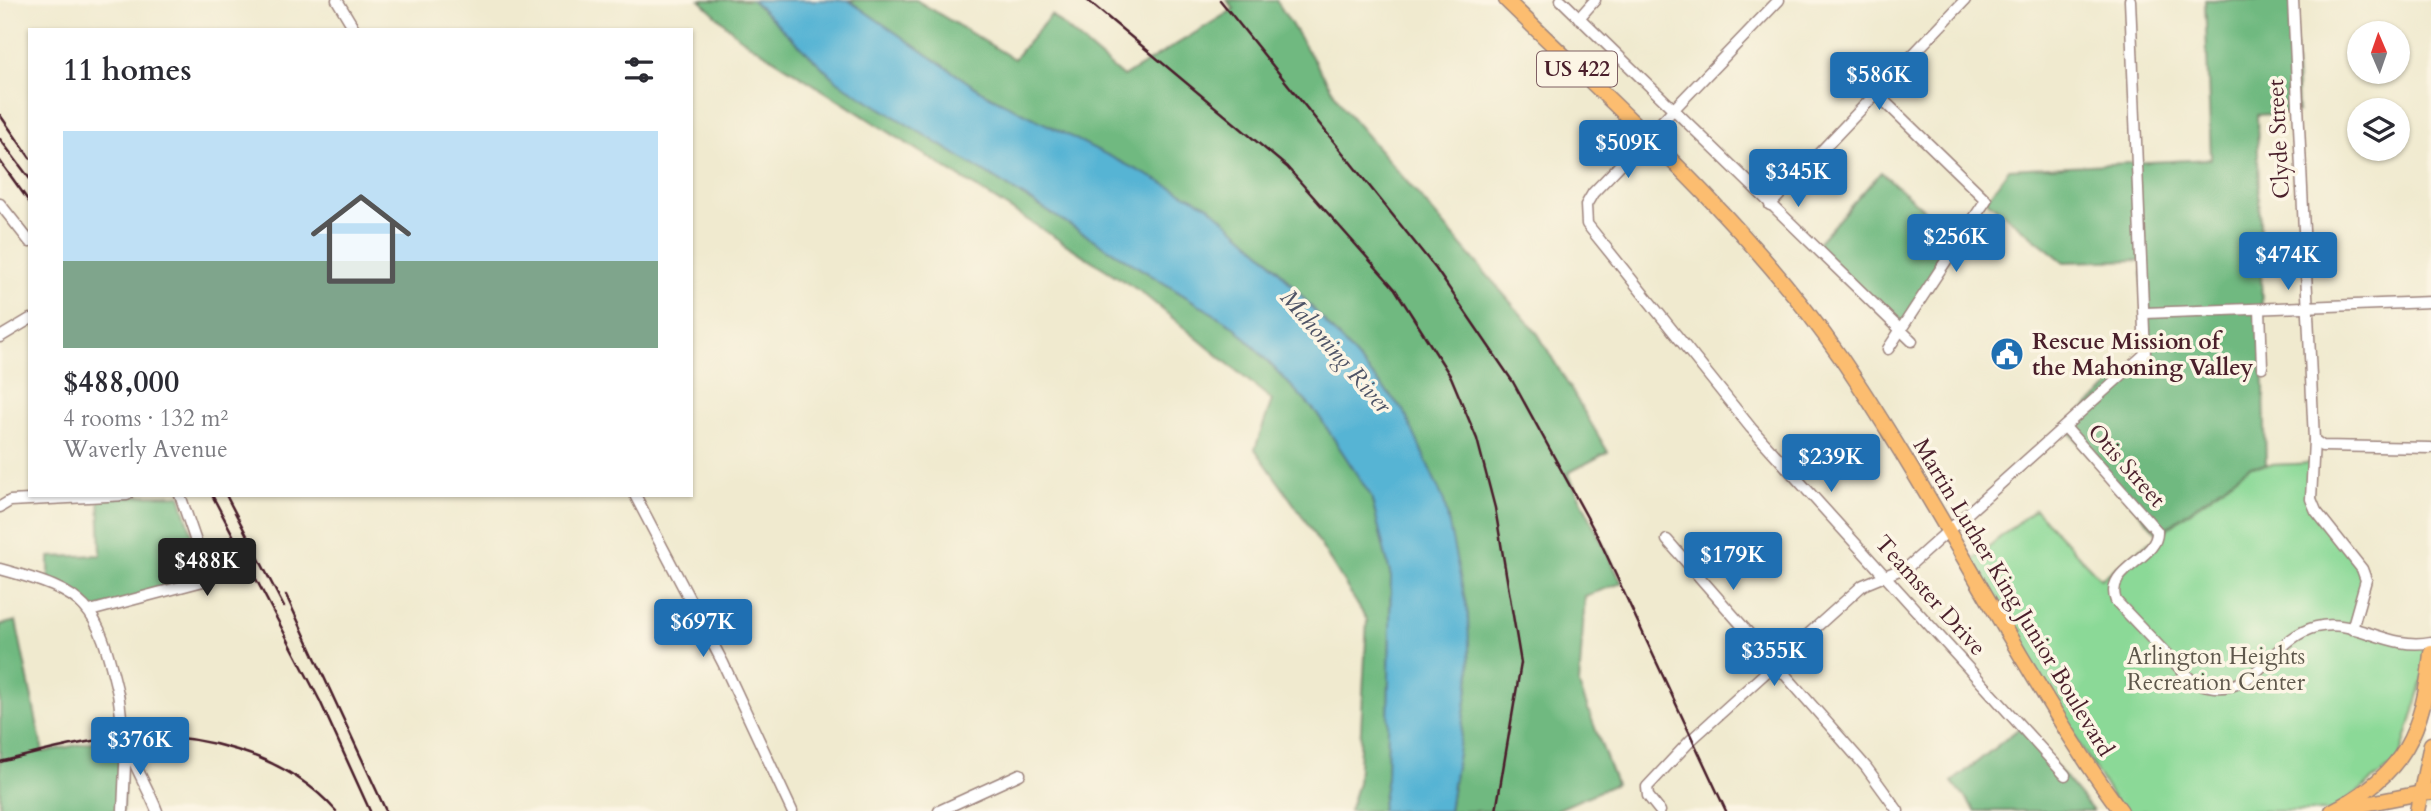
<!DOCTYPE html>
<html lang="en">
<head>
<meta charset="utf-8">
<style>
  body { margin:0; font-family:Cardo,serif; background:#f7f7f7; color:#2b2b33; height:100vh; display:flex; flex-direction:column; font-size:26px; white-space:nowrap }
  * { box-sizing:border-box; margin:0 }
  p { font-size:23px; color:#7c7c81 }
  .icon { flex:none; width:38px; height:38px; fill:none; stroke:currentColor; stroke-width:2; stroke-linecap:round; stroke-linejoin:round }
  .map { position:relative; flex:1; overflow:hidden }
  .details { position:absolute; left:28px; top:28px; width:665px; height:469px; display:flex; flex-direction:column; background:#fff; border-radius:0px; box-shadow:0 2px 5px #0004 }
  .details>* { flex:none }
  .needle { width:46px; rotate:358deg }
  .tools { position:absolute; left:2347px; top:21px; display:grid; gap:14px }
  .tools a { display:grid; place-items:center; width:63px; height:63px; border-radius:50%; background:#fff; box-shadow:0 2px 5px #0004; font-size:35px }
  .price { position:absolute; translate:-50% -60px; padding:0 16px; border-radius:7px; background:#1f6fb2; color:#fff; font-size:23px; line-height:46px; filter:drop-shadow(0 2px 4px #0008) }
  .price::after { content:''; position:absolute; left:50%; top:42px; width:21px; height:16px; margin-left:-10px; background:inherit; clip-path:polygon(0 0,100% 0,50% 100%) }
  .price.current { background:#222; color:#fff }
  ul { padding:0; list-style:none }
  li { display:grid; align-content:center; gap:14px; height:371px; padding:0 35px }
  li span { display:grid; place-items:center; height:217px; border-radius:0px; color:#555 }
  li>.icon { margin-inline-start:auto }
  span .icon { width:126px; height:126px; fill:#fffc; stroke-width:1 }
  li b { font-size:30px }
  h2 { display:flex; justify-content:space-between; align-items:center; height:84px; padding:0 35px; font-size:30px }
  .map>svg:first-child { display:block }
  .green { fill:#8bd997; stroke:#6a7c61; stroke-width:2 }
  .forest { fill:#70b980; stroke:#5d6c56; stroke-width:2 }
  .water { fill:#56b4d4; stroke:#506a80; stroke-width:2 }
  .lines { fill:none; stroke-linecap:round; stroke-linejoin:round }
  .minor-casing { stroke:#9d847d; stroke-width:13 }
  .major-casing { stroke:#9d847d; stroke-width:17 }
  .highway-casing { stroke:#9d847d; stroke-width:18 }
  .minor { stroke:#fff; stroke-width:10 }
  .major { stroke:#fcbd6f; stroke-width:14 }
  .highway { stroke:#fcbd6f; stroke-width:16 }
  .rail { stroke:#4a1f2b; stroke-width:2.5 }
  .labels { text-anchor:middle; stroke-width:7; stroke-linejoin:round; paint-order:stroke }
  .shield { fill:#fcf5e5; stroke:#7f5f63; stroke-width:2 }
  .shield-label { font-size:21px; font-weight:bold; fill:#4a1f2b }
  .street-label { font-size:23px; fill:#4a1f2b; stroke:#fcf5e5 }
  .poi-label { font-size:23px; font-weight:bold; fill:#4a1f2b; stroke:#fcf5e5; text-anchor:start }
  .park-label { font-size:23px; fill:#5e574b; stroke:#fcf5e5 }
  .water-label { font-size:24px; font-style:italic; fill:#4e5366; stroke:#fcf5e5 }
</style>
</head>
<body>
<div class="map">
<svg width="2431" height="811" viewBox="0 0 2431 811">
  <rect width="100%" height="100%" fill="#fcf5e5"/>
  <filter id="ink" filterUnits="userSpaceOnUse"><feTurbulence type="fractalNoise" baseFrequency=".0143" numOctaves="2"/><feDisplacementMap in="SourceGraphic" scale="14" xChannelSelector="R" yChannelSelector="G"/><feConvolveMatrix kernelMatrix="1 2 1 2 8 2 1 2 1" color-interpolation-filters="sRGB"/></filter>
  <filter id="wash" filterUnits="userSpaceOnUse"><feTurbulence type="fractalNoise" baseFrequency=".00686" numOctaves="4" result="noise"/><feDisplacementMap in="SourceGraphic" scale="28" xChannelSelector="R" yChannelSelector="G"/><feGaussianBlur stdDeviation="1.57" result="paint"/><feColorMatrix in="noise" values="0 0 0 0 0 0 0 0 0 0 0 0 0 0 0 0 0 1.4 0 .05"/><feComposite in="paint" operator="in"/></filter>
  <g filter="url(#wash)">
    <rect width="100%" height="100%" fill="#f0eacf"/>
    <polygon class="green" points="2313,463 2311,499 2366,580 2352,629 2424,643 2431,653 2399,761 2332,811 2121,811 1967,564 2035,509 2101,579 2250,466"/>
    <g class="forest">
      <polygon points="700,0 752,0 837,81 1235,327 1317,413 1371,496 1391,577 1387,777 1381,811 1349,811 1358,783 1367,620 1303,517 1255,449 1272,400 1141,292 739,37"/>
      <polygon points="848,0 916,0 1014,59 1051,15 1123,77 1234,9 1227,0 1276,0 1345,110 1538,334 1608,452 1568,473 1622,583 1585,596 1579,685 1616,784 1554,811 1449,811 1470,675 1404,411 1266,256 1209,207 982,92"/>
      <polygon points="2205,0 2293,0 2298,112 2257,115 2266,465 2250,466 2158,534 2065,427 2145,354 2142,260 2064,262 1986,200 2009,169 2211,159"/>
      <polygon points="1881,172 1959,240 1901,330 1815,246"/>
      <polygon points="180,495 205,578 90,611 49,582 49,557 101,555 99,496"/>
      <polygon points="16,621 43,752 125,735 123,811 0,811 0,625"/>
      <polygon points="2022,726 2093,811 1976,811 1952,782"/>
    </g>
    <polygon class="water" points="752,0 848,0 982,92 1209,206 1266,256 1404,411 1444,501 1468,614 1470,675 1449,811 1381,811 1387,777 1391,577 1371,496 1317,413 1235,327 837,81"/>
  </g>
  <g filter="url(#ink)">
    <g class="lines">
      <defs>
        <g id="minor">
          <polyline points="337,0 355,30"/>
          <polyline points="1561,0 1912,341"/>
          <polyline points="1779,0 1593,193 1586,205 1587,224 1751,428 2065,775"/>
          <polyline points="2293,0 2314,440 2322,446 2431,448"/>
          <polyline points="1579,18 1595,0"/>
          <polyline points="1876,93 1986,200 1888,349"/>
          <polyline points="0,204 30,242"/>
          <polyline points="1770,205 1965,0"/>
          <polyline points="2260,309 2262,367"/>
          <polyline points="2145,313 2431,302"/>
          <polyline points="0,337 30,319"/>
          <path d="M2065 427 2157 531C2159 559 2103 568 2116 601L2192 681C2256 708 2267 639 2316 627 2354 617 2388 651 2431 642"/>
          <polyline points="2314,440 2311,499 2316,511 2362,569 2366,580 2352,629"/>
          <polyline points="635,495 723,663 792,811"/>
          <polyline points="0,507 10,501 127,495"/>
          <polyline points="1667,540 1866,767 1898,811"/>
          <path d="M0 569C89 593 97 604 118 694 121 710 121 727 126 742 134 766 148 788 157 811"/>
          <polyline points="90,611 203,581 204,565 180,495"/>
          <polyline points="123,811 126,744"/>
          <polyline points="939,811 1020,774"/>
          <polyline points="1660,811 1648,796 1647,787 1691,740 1863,585 1909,566 2145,354 2130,0"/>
        </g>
        <g id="major">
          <path d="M1506 0C1623 114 1747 222 1841 358 1906 454 1962 556 2021 656 2053 709 2084 762 2121 811"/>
          <polyline points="2350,807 2421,793"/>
          <path d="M2332 811C2404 775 2424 731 2431 653"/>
          <polyline points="2417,811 2431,744"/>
        </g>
        <polyline id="highway" points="2421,793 2431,792"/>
      </defs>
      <use href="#minor" class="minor-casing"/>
      <use href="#major" class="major-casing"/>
      <use href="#highway" class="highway-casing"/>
      <use href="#minor" class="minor"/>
      <use href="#major" class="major"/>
      <use href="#highway" class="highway"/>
      <g class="rail">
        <polyline points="1087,0 1287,167 1395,289 1451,377 1477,439 1495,508 1521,663 1496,811"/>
        <polyline points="1220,0 1436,269 1513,382 1599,539 1726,811"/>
        <polyline points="0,115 30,158"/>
        <polyline points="0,139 30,179"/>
        <polyline points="0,161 30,203"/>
        <polyline points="212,495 320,701 370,811"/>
        <polyline points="226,495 284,607"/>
        <polyline points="286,595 386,811"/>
        <path d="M0 762C87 741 148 722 237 750 276 762 309 780 336 811"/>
      </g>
    </g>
  </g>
  <defs>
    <symbol id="civic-disc" viewBox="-11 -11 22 22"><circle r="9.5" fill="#1f6fb2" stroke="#fcf5e5"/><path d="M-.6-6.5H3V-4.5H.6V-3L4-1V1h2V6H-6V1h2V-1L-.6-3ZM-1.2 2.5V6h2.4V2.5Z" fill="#fff"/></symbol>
  </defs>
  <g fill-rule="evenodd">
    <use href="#civic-disc" x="1988" y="335" width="38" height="38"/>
  </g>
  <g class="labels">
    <rect class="shield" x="1537" y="51.5" width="80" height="35" rx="5"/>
    <g class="shield-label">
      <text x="1577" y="76">US 422</text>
    </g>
    <g class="street-label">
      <text transform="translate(2278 139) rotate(-93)" y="8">Clyde Street</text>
      <text transform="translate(2127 465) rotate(48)" y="8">Otis Street</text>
      <text transform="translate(1931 595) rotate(48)" y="8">Teamster Drive</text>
      <text transform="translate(2014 597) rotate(59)" y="8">Martin Luther King Junior Boulevard</text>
    </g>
    <g class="poi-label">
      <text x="2032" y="349">Rescue Mission of<tspan x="2032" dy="26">the Mahoning Valley</tspan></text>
    </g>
    <g class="park-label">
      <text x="2216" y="664">Arlington Heights<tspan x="2216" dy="26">Recreation Center</tspan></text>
    </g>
    <g class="water-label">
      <text transform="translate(1336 351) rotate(49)" y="8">Mahoning River</text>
    </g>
  </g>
</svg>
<div class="tools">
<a><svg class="needle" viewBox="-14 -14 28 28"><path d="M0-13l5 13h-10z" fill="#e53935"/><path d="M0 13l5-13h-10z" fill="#7c7c81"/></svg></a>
<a><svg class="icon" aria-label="layers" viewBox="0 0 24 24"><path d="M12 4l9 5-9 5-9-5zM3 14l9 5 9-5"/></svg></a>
</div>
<b class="price" style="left:1879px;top:112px">$586K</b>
<b class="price" style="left:1628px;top:180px">$509K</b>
<b class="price" style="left:1798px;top:209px">$345K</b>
<b class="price" style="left:1956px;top:274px">$256K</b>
<b class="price" style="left:2288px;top:292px">$474K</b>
<b class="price" style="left:1831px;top:494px">$239K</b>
<b class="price" style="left:1733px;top:592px">$179K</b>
<b class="price current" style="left:207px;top:598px">$488K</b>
<b class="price" style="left:703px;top:659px">$697K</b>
<b class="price" style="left:1774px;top:688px">$355K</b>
<b class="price" style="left:140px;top:777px">$376K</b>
<section class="details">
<h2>11 homes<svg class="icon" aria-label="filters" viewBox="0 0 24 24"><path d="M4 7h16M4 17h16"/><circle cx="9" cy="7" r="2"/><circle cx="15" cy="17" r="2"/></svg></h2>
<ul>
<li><span style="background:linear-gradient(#bfe0f5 60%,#7fa58c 0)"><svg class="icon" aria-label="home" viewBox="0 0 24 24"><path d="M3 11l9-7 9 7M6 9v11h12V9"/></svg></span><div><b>$488,000</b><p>4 rooms · 132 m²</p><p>Waverly Avenue</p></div></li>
</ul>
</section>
</div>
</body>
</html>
